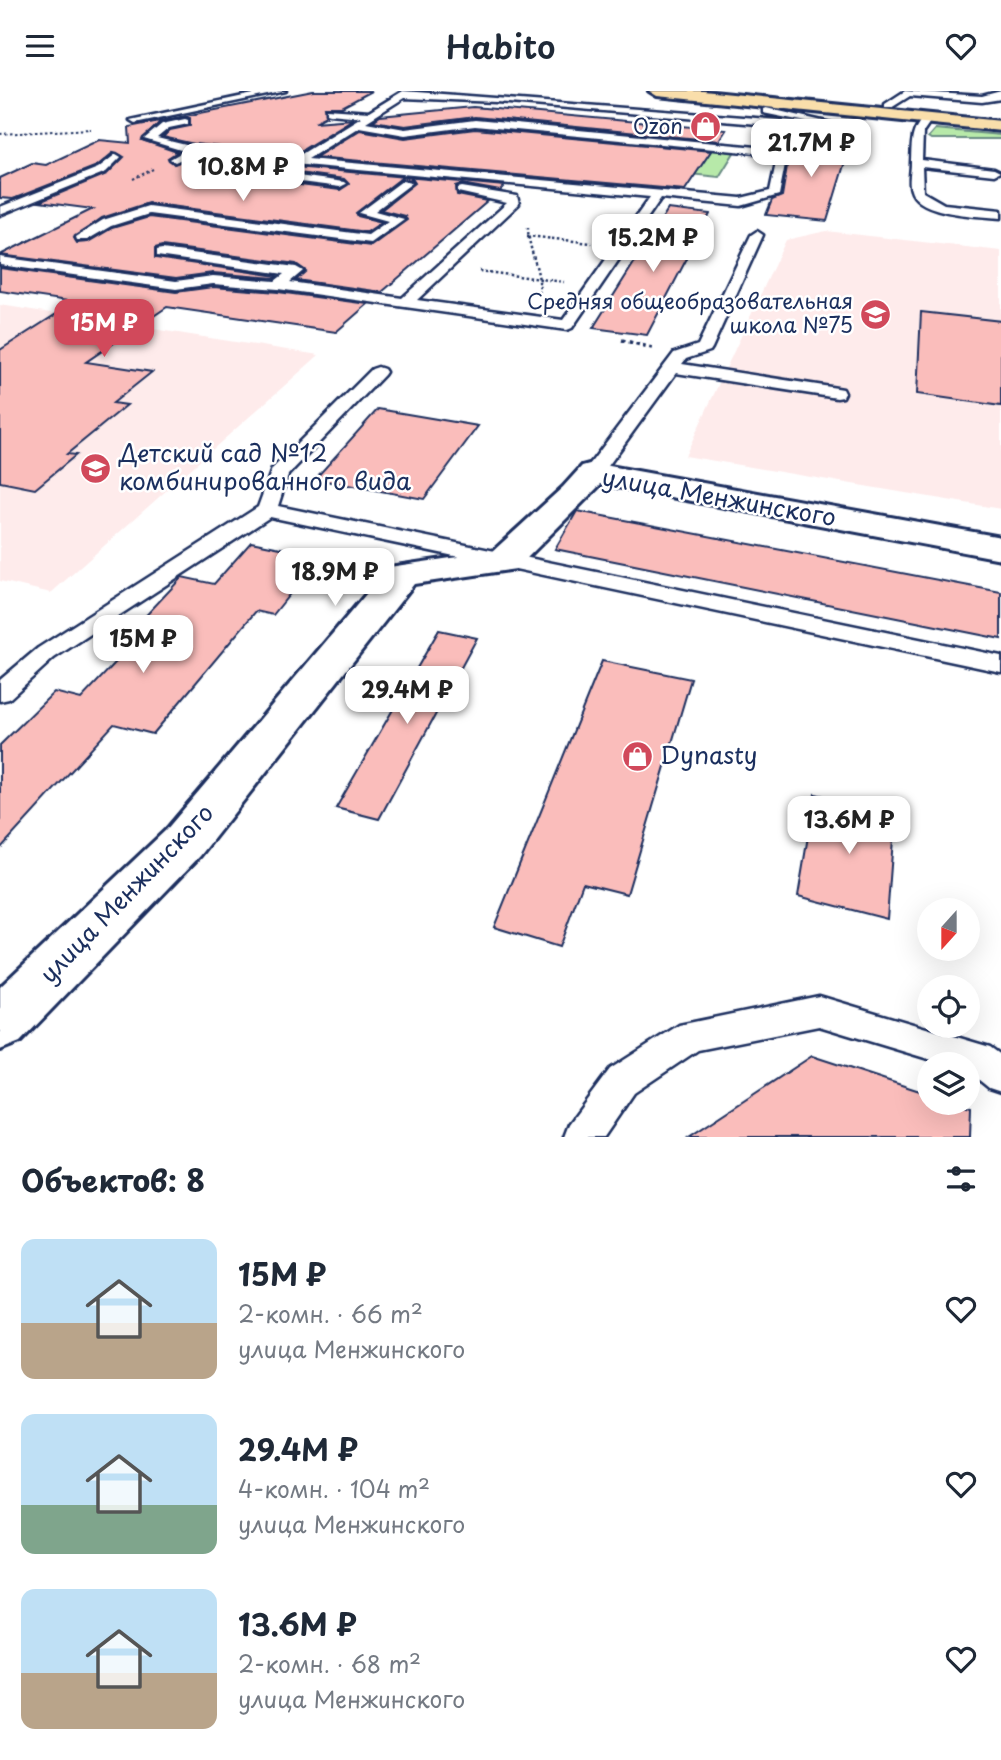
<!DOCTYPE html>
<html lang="ru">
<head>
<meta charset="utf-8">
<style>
  body { margin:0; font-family:"Playpen Sans",sans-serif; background:#f2f2f3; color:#1f2937; height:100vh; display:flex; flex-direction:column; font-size:26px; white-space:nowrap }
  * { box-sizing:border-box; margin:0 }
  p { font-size:23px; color:#747a83 }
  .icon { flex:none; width:38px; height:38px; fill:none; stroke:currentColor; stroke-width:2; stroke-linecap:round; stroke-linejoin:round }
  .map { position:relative; height:1046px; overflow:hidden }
  .drawer { display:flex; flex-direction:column; background:#fff; flex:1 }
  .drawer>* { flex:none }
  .needle { width:46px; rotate:201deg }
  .controls { position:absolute; left:917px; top:807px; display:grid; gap:14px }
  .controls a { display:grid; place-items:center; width:63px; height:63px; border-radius:50%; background:#fff; box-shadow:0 7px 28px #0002; font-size:35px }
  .price { position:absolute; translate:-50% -60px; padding:0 16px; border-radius:14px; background:#fff; color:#222; font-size:23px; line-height:46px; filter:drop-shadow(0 2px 4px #0008) }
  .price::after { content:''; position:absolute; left:50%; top:42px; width:21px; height:16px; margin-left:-10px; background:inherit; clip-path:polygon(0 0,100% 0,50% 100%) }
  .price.selected { background:#d1495b; color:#fff }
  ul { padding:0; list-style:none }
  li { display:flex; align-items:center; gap:21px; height:175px; padding:0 21px }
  li span { display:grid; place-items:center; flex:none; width:196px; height:140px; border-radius:14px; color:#555 }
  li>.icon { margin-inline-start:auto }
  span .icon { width:84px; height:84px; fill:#fffc; stroke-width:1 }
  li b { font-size:30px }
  h2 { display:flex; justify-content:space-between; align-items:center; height:84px; padding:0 21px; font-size:30px }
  header { display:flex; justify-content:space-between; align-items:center; height:91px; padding:0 21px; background:#fff; font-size:32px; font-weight:600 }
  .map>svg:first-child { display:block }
  .built { fill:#feebeb }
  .green { fill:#b7e9a9; stroke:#698c84; stroke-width:2 }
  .building { fill:#fabdbb; stroke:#1b2f5e; stroke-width:2; fill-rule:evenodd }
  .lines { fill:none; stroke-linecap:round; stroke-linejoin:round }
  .lane-casing { stroke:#1b2f5e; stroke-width:5 }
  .street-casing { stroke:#1b2f5e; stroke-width:6 }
  .primary-casing { stroke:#1b2f5e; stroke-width:6 }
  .path-far2 { stroke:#1b2f5e; stroke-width:2; stroke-dasharray:2.5 2.5; stroke-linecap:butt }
  .path-far1 { stroke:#1b2f5e; stroke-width:2.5; stroke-dasharray:2.5 2.5; stroke-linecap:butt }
  .path { stroke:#1b2f5e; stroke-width:3.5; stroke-dasharray:3.5 3.5; stroke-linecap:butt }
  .lane { fill:#fff; fill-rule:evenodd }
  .street { fill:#fff; fill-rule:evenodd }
  .primary { fill:#f9deab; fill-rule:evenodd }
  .labels { text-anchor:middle; stroke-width:5; stroke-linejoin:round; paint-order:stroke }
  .far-poi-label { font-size:21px; fill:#1b2f5e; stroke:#fff; text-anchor:end }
  .poi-label { font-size:24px; fill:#1b2f5e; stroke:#fff; text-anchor:start }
  .street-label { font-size:24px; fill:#1b2f5e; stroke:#fff }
</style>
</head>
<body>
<header><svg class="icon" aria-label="menu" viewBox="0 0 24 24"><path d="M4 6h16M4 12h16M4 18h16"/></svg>Habito<svg class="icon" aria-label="heart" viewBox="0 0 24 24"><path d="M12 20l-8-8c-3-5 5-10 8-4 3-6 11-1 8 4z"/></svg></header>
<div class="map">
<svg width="1001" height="1046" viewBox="0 0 1001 1046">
  <rect width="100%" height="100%" fill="#fff"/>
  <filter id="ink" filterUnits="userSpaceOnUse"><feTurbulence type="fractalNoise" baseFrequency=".0143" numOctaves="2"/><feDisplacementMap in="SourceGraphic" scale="14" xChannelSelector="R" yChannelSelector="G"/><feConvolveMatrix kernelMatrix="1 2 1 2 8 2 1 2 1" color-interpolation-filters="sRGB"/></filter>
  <g filter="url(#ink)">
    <g class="built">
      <polygon points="826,140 1001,160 1001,418 685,365 786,149"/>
      <polygon points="0,214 319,264 51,502 0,490"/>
    </g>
    <g class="green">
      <polygon points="935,38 1001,44 1001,48 931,48 928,46"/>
      <polygon points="545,42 735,60 719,86 518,66"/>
    </g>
    <g class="building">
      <path d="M313 0H372L342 16H325L327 25 315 31 353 28 294 64 194 53 163 46 170 39 190 35V27L186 26 160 31 142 49 177 61 168 67 174 73 195 65 261 72 251 79 252 88 340 99 349 93 344 88 275 79 284 75 505 95 500 100 462 93 456 95 457 104 488 110 382 201 296 189 306 180 296 173 162 155 155 157V167L277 185 274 187 213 182 176 187 0 164 93 118 39 111 107 83 124 66 114 61 97 75 13 108 0 107V87L32 72 46 74 99 49 130 52 129 36ZM400 88 413 89 415 92 381 119 405 125 407 129 371 155 149 126 112 137 88 151 77 152 74 147 102 127 148 112 367 141 382 131 358 125 356 122Z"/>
      <polygon points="473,16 726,39 719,50 475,26 405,35 373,30 380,25"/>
      <polygon points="475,38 711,60 685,99 316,66 360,39 405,47"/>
      <polygon points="796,46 851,51 827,130 766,124 772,109 782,105 789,63"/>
      <polygon points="668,118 710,123 647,244 593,237"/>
      <polygon points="0,177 176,201 213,196 278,201 368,213 336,241 167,216 86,271 152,281 113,312 127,314 67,363 76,364 35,398 0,391 0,259 75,211 0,200"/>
      <polygon points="921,221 1001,230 1001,315 917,303"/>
      <polygon points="378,318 478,335 424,408 315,388"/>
      <polygon points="577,420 1001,501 1001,548 555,458"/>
      <polygon points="251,451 320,465 273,524 256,520 153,643 114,633 0,758 0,654 54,601 81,608 133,553 122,550 182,486 214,493"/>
      <polygon points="439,539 477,547 379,728 336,717"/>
      <polygon points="602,570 691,588 627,803 583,792 559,856 494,836"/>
      <polygon points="815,703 895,721 887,828 798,805"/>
      <polygon points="812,965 929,1003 929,1012 956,1012 971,1016 970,1046 689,1046"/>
    </g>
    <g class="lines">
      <defs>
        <g id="lane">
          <polygon points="267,0 286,0 135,32 130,29"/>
          <path d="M403 0 807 31 763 22V18L766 17 831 32 818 38 496 11 404 7 366 31 405 38 475 29 767 57 787 63 779 104 741 115 661 107 572 237 567 239 278 198 213 193 176 198 0 174V166L176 190 213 185 275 190 284 183 157 165V159L162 158 296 176 303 180 290 191 402 207 507 112 458 101V97L462 96 517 105 519 113 417 209 563 229 650 106 283 72 267 81 344 91 346 93 340 96 252 85V81L269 70 195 62 175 71 170 68 184 60 144 48 162 33 185 28 188 29V33L169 37 157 47 194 56 295 67 361 26 330 23 327 22V18L369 21ZM475 35 766 63 777 67 770 100 741 107 308 68 359 36 405 44Z"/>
          <polygon points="905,0 982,5 1001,0 1001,8 982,11 910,5 891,17 885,17 885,13"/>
          <path d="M924 26 932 28 923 41 922 69 994 78 1000 81 994 84 922 76 923 101 944 113 1001 119V127C980 125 917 124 911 99 908 91 911 81 911 72 912 54 910 40 924 26Z"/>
          <polygon points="116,63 121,66 106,81 0,124 0,116 98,77"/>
          <polygon points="402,90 412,92 375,120 404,128 371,152 149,123 111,135 87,149 77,149 76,146 103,129 148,115 368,144 388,130 359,122"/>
          <polygon points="757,140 763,144 712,257 710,260 686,268 682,273 837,297 843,298 845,302 843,306 837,307 676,282 600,386 586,386 583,382 586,378 674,262 698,254 751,144"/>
          <polygon points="378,276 384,278 386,281 384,284 288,384 278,415 1001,565 1001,581 270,426 54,567 9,608 0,610 0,589 38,557 258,416 272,378 372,278"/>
          <polygon points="819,905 990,956 1001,964 1001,1001 989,997 968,980 968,973 945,973 819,935 698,959 634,1002 604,1046 564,1046 569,1033 610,978 679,934"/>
        </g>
        <polygon id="street" points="593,372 1001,446 1001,468 601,393 516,478 414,493 200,765 20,951 0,959 0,896 166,739 389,476 492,461 563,396 582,375"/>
        <polygon id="primary" points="649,0 703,0 1001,30 1001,40 657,5"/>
      </defs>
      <use href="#lane" class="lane-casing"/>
      <use href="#street" class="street-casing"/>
      <use href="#primary" class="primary-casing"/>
      <g class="path-far2">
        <polyline points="0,43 91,38"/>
        <polyline points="133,88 153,78"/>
      </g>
      <g class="path-far1">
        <path d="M528 136C528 160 542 180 539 204"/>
        <polyline points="527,145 592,152"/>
        <polyline points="479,180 564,191"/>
      </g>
      <polyline class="path" points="622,249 652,257"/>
      <use href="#lane" class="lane"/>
      <use href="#street" class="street"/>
      <use href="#primary" class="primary"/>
    </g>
  </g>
  <defs>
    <symbol id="shop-disc" viewBox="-11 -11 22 22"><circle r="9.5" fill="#d1495b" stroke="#fff"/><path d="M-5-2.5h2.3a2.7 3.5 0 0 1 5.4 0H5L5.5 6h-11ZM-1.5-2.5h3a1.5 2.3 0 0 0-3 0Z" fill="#fff"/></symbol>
    <symbol id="school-disc" viewBox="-11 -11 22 22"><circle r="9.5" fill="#d1495b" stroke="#fff"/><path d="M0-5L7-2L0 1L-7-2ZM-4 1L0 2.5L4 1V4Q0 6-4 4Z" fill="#fff"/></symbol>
  </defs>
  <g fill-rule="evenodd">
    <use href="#shop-disc" x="688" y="18" width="35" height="35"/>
    <use href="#school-disc" x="858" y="206" width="35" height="35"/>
    <use href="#school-disc" x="78" y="360" width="35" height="35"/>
    <use href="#shop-disc" x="620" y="648" width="35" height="35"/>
  </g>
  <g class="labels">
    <g class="far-poi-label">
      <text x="683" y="43">Ozon</text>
      <text x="853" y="218">Средняя общеобразовательная<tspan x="853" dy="24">школа №75</tspan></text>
    </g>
    <g class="poi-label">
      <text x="119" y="371">Детский сад №12<tspan x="119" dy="28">комбинированного вида</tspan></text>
      <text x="660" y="673">Dynasty</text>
    </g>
    <g class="street-label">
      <text transform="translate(719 407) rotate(10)" y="8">улица Менжинского</text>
      <text transform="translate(127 803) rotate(-46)" y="8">улица Менжинского</text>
    </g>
  </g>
</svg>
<div class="controls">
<a><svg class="needle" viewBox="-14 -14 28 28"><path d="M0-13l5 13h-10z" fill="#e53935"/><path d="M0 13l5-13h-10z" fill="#747a83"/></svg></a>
<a><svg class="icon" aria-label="locate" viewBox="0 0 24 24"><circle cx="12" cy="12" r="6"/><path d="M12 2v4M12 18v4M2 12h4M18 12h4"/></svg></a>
<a><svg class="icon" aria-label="layers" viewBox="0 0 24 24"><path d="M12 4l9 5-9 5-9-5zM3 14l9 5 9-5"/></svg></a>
</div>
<b class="price" style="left:811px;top:88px">21.7M ₽</b>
<b class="price" style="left:243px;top:112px">10.8M ₽</b>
<b class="price" style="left:653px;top:183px">15.2M ₽</b>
<b class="price selected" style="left:104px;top:268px">15M ₽</b>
<b class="price" style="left:335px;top:517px">18.9M ₽</b>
<b class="price" style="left:143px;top:584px">15M ₽</b>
<b class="price" style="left:407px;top:635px">29.4M ₽</b>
<b class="price" style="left:849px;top:765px">13.6M ₽</b>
</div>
<section class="drawer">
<h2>Объектов: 8<svg class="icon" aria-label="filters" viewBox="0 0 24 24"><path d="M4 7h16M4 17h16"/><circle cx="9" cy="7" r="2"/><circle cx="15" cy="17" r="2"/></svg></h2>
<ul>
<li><span style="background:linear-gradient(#bfe0f5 60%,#b9a48a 0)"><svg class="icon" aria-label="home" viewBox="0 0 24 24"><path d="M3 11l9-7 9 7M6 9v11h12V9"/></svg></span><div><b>15M ₽</b><p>2-комн. · 66 m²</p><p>улица Менжинского</p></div><svg class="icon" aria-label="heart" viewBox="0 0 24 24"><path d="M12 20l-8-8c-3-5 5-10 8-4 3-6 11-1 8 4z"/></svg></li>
<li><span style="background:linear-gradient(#bfe0f5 65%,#7fa58c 0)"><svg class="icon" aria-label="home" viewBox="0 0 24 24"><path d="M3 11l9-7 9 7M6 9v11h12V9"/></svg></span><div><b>29.4M ₽</b><p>4-комн. · 104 m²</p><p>улица Менжинского</p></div><svg class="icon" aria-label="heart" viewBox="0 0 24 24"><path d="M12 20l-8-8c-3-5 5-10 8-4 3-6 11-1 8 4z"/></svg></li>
<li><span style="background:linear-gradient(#bfe0f5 60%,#b9a48a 0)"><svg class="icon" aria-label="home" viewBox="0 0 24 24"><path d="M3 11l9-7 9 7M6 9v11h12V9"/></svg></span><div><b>13.6M ₽</b><p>2-комн. · 68 m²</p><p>улица Менжинского</p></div><svg class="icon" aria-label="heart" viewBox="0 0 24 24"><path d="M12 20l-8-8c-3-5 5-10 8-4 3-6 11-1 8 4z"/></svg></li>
</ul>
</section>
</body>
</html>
